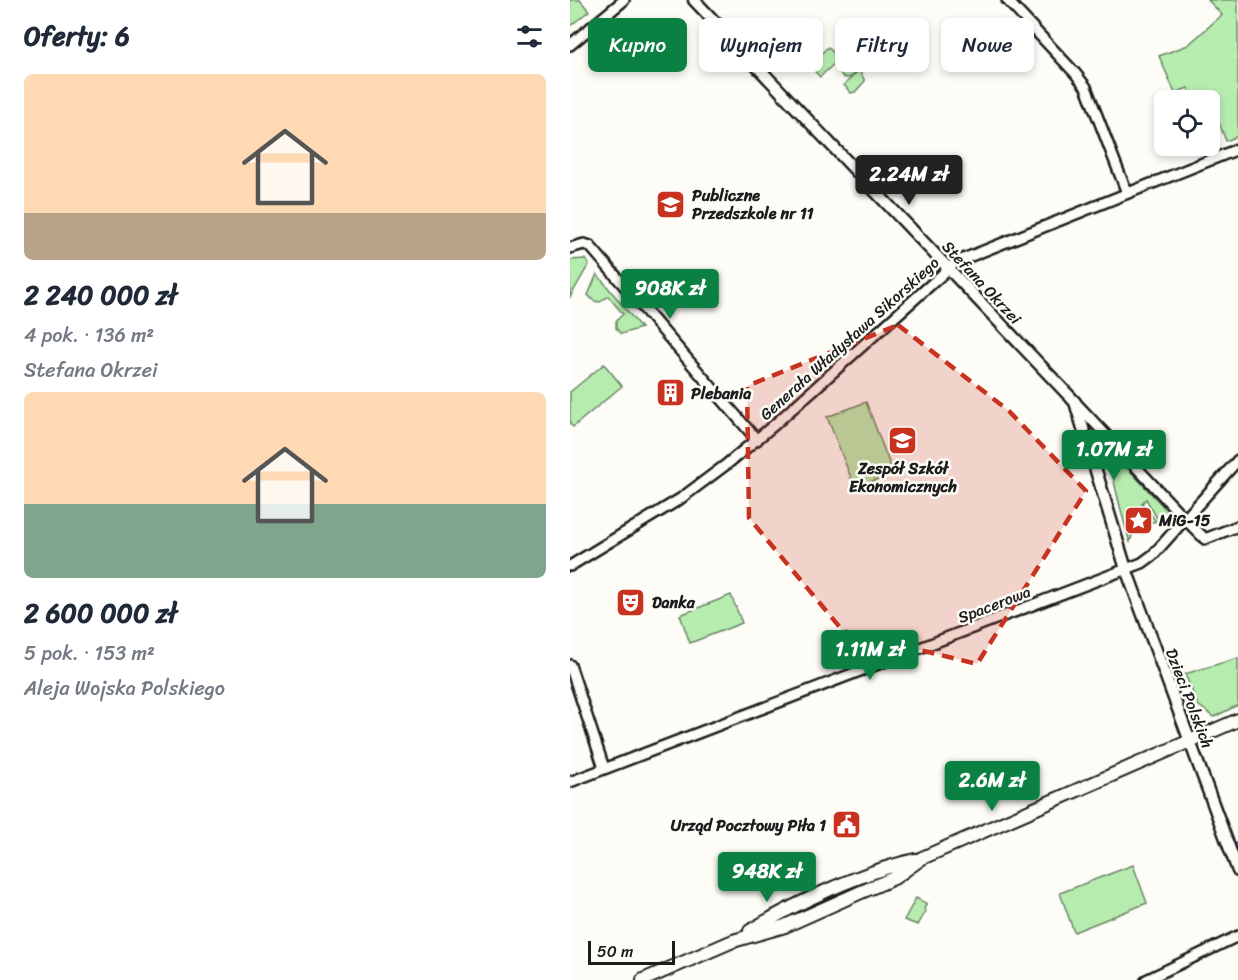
<!DOCTYPE html>
<html lang="pl">
<head>
<meta charset="utf-8">
<style>
  body { margin:0; font-family:Sriracha,sans-serif; background:#f2f2f3; color:#1f2937; height:100vh; display:flex; flex-direction:column; font-size:22px; white-space:nowrap }
  * { box-sizing:border-box; margin:0 }
  p { font-size:20px; color:#747a83 }
  .icon { flex:none; width:33px; height:33px; fill:none; stroke:currentColor; stroke-width:2; stroke-linecap:round; stroke-linejoin:round }
  .map { position:relative; flex:1; overflow:hidden }
  .drawer { display:flex; flex-direction:column; background:#fff; width:570px }
  .drawer>* { flex:none }
  .guide { position:absolute; left:18px; top:18px; width:560px; height:54px; display:flex; gap:12px }
  .controls { position:absolute; left:584px; top:90px; display:grid; gap:12px }
  .controls a { display:grid; place-items:center; width:66px; height:66px; border-radius:9px; background:#fff; box-shadow:0 3px 9px #0003; font-size:30px }
  .scale { position:absolute; left:18px; bottom:15px; width:87px; box-sizing:border-box; padding-left:6px; border:3px solid #1c1c1c; border-top:0; font-size:16px; line-height:21px; white-space:nowrap; color:#1c1c1c; -webkit-text-stroke:4px #fdfcf7; paint-order:stroke }
  .price { position:absolute; translate:-50% -51px; padding:0 14px; border-radius:6px; background:#0b8043; color:#fff; font-size:20px; line-height:39px; filter:drop-shadow(0 2px 3px #0008) }
  .price::after { content:''; position:absolute; left:50%; top:36px; width:18px; height:14px; margin-left:-9px; background:inherit; clip-path:polygon(0 0,100% 0,50% 100%) }
  .price.current { background:#222; color:#fff }
  ul { padding:0; list-style:none }
  li { display:grid; align-content:center; gap:12px; height:318px; padding:0 24px }
  li span { display:grid; place-items:center; height:186px; border-radius:9px; color:#555 }
  li>.icon { margin-inline-start:auto }
  span .icon { width:108px; height:108px; fill:#fffc; stroke-width:1 }
  li b { font-size:26px }
  h2 { display:flex; justify-content:space-between; align-items:center; height:72px; padding:0 24px; font-size:26px }
  .chip { padding:0 21px; border-radius:9px; background:#fff; box-shadow:0 3px 9px #0003; font-size:21px; line-height:54px }
  .chip.current { background:#0b8043; color:#fff }
  main { display:flex; flex:1; min-height:0 }
  .map>svg:first-child { display:block }
  .green { fill:#b6edaf; stroke:#698466; stroke-width:1.5 }
  .lines { fill:none; stroke-linecap:round; stroke-linejoin:round }
  .minor-casing { stroke:#1c1c1c; stroke-width:14 }
  .tertiary-casing { stroke:#1c1c1c; stroke-width:15 }
  .secondary-casing { stroke:#1c1c1c; stroke-width:16 }
  .minor { stroke:#fdfcf7; stroke-width:9 }
  .tertiary { stroke:#fdfcf7; stroke-width:10 }
  .secondary { stroke:#fdfcf7; stroke-width:12 }
  .marked { fill:#c8321e; fill-opacity:0.2; stroke:#c8321e; stroke-width:4.5; stroke-dasharray:12 8; stroke-linejoin:round }
  .labels { text-anchor:middle; stroke-width:5; stroke-linejoin:round; paint-order:stroke }
  .poi-label { font-size:16px; font-weight:bold; fill:#1c1c1c; stroke:#fdfcf7; text-anchor:start }
  .street-label { font-size:16px; fill:#1c1c1c; stroke:#fdfcf7 }
</style>
</head>
<body>
<main>
<section class="drawer">
<h2>Oferty: 6<svg class="icon" aria-label="filters" viewBox="0 0 24 24"><path d="M4 7h16M4 17h16"/><circle cx="9" cy="7" r="2"/><circle cx="15" cy="17" r="2"/></svg></h2>
<ul>
<li><span style="background:linear-gradient(#ffd9b3 75%,#b9a48a 0)"><svg class="icon" aria-label="home" viewBox="0 0 24 24"><path d="M3 11l9-7 9 7M6 9v11h12V9"/></svg></span><div><b>2 240 000 zł</b><p>4 pok. · 136 m²</p><p>Stefana Okrzei</p></div></li>
<li><span style="background:linear-gradient(#ffd9b3 60%,#7fa58c 0)"><svg class="icon" aria-label="home" viewBox="0 0 24 24"><path d="M3 11l9-7 9 7M6 9v11h12V9"/></svg></span><div><b>2 600 000 zł</b><p>5 pok. · 153 m²</p><p>Aleja Wojska Polskiego</p></div></li>
</ul>
</section>
<div class="map">
<svg width="668" height="980" viewBox="0 0 668 980">
  <rect width="100%" height="100%" fill="#fdfcf7"/>
  <filter id="ink" filterUnits="userSpaceOnUse"><feTurbulence type="fractalNoise" baseFrequency=".0167" numOctaves="2"/><feDisplacementMap in="SourceGraphic" scale="12" xChannelSelector="R" yChannelSelector="G"/><feConvolveMatrix kernelMatrix="1 2 1 2 8 2 1 2 1" color-interpolation-filters="sRGB"/></filter>
  <g filter="url(#ink)">
    <g class="green">
      <polygon points="0,0 10,0 19,11 0,26"/>
      <polygon points="638,0 668,0 668,136 656,141 641,102 623,100 618,88 605,93 589,56 618,45 652,15"/>
      <polygon points="258,47 269,59 250,77 239,65"/>
      <circle cx="277" cy="71" r="7"/>
      <polygon points="287,72 290,72 295,81 285,92 281,93 274,85"/>
      <polygon points="15,259 19,264 0,297 0,260"/>
      <polygon points="27,274 71,328 51,334 46,328 46,321 53,314 38,296 30,302 24,301 18,295"/>
      <polygon points="34,364 52,386 3,427 0,424 0,392"/>
      <polygon points="296,402 323,473 285,488 257,417"/>
      <path d="M534 443 600 514 590 523 576 499 572 503 586 521 579 523 557 522 558 531 562 536 560 542C549 509 544 476 534 443Z"/>
      <polygon points="161,595 172,623 120,643 110,615"/>
      <polygon points="668,658 668,705 644,717 628,705 615,674"/>
      <polygon points="563,865 577,903 504,932 490,893"/>
      <polygon points="346,898 357,904 354,909 356,911 348,925 334,920"/>
    </g>
    <g class="lines">
      <defs>
        <g id="minor">
          <polyline points="437,0 505,73 516,87 557,193"/>
          <polyline points="0,45 54,0"/>
          <polyline points="0,248 14,244 20,246 187,440"/>
          <polyline points="505,402 615,519 668,460"/>
          <polyline points="0,566 110,499 157,464 204,425 386,262 668,149"/>
          <polyline points="0,665 34,768"/>
          <polyline points="0,782 572,563 583,555 615,519 635,539 668,526"/>
          <polyline points="576,980 668,936"/>
        </g>
        <polyline id="tertiary" points="124,0 505,402 556,569 668,871"/>
        <g id="secondary">
          <path d="M180 931C227 902 292 872 345 860"/>
          <polyline points="73,980 163,941 215,926 289,893 324,878 352,858 668,720"/>
        </g>
      </defs>
      <use href="#minor" class="minor-casing"/>
      <use href="#tertiary" class="tertiary-casing"/>
      <use href="#secondary" class="secondary-casing"/>
      <use href="#minor" class="minor"/>
      <use href="#tertiary" class="tertiary"/>
      <use href="#secondary" class="secondary"/>
    </g>
  </g>
  <path class="marked" d="M328 325 439 411 516 491 407 664 273 631 179 518 177 386Z"/>
  <defs>
    <symbol id="school-square" viewBox="-11 -11 22 22"><rect x="-9" y="-9" width="18" height="18" rx="4" fill="#c8321e" stroke="#fdfcf7"/><path d="M0-5L7-2L0 1L-7-2ZM-4 1L0 2.5L4 1V4Q0 6-4 4Z" fill="#fff"/></symbol>
    <symbol id="building-square" viewBox="-11 -11 22 22"><rect x="-9" y="-9" width="18" height="18" rx="4" fill="#c8321e" stroke="#fdfcf7"/><path d="M-4-6H4V6H1V3H-1V6H-4ZM-2.5-4.3h1.7v1.8h-1.7ZM.8-4.3h1.7v1.8H.8ZM-2.5-1h1.7V.8h-1.7ZM.8-1h1.7V.8H.8Z" fill="#fff"/></symbol>
    <symbol id="sight-square" viewBox="-11 -11 22 22"><rect x="-9" y="-9" width="18" height="18" rx="4" fill="#c8321e" stroke="#fdfcf7"/><path d="M0-6L1.8-2.2L6-1.7L2.9 1.2L3.7 5.4L0 3.3L-3.7 5.4L-2.9 1.2L-6-1.7L-1.8-2.2Z" fill="#fff"/></symbol>
    <symbol id="theatre-square" viewBox="-11 -11 22 22"><rect x="-9" y="-9" width="18" height="18" rx="4" fill="#c8321e" stroke="#fdfcf7"/><path d="M-5-5.5Q0-4 5-5.5V0Q5 5 0 6Q-5 5-5 0ZM-3.3-2.5H-1v1.5H-3.3ZM1-2.5H3.3v1.5H1ZM-2.8 1Q0 5.5 2.8 1Z" fill="#fff"/></symbol>
    <symbol id="civic-square" viewBox="-11 -11 22 22"><rect x="-9" y="-9" width="18" height="18" rx="4" fill="#c8321e" stroke="#fdfcf7"/><path d="M-.6-6.5H3V-4.5H.6V-3L4-1V1h2V6H-6V1h2V-1L-.6-3ZM-1.2 2.5V6h2.4V2.5Z" fill="#fff"/></symbol>
  </defs>
  <g fill-rule="evenodd">
    <use href="#school-square" x="84" y="188" width="33" height="33"/>
    <use href="#building-square" x="84" y="376" width="33" height="33"/>
    <use href="#school-square" x="316" y="424" width="33" height="33"/>
    <use href="#sight-square" x="552" y="504" width="33" height="33"/>
    <use href="#theatre-square" x="44" y="586" width="33" height="33"/>
    <use href="#civic-square" x="260" y="808" width="33" height="33"/>
  </g>
  <g class="labels">
    <g class="poi-label">
      <text x="122" y="201">Publiczne<tspan x="122" dy="18">Przedszkole nr 11</tspan></text>
      <text x="121" y="399">Plebania</text>
      <text x="333" y="474" text-anchor="middle">Zespół Szkół<tspan x="333" dy="18">Ekonomicznych</tspan></text>
      <text x="589" y="526">MiG-15</text>
      <text x="82" y="608">Danka</text>
      <text x="256" y="831" text-anchor="end">Urząd Pocztowy Piła 1</text>
    </g>
    <g class="street-label">
      <text transform="translate(412 282) rotate(47)" y="6">Stefana Okrzei</text>
      <text transform="translate(279 338) rotate(-42)" y="6">Generała Władysława Sikorskiego</text>
      <text transform="translate(424 604) rotate(-21)" y="6">Spacerowa</text>
      <text transform="translate(620 698) rotate(69)" y="6">Dzieci Polskich</text>
    </g>
  </g>
</svg>
<div class="controls">
<a><svg class="icon" aria-label="locate" viewBox="0 0 24 24"><circle cx="12" cy="12" r="6"/><path d="M12 2v4M12 18v4M2 12h4M18 12h4"/></svg></a>
</div>
<div class="scale">50 m</div>
<b class="price current" style="left:339px;top:206px">2.24M zł</b>
<b class="price" style="left:100px;top:320px">908K zł</b>
<b class="price" style="left:544px;top:481px">1.07M zł</b>
<b class="price" style="left:300px;top:681px">1.11M zł</b>
<b class="price" style="left:422px;top:812px">2.6M zł</b>
<b class="price" style="left:197px;top:903px">948K zł</b>
<div class="guide">
<a class="chip current">Kupno</a>
<a class="chip">Wynajem</a>
<a class="chip">Filtry</a>
<a class="chip">Nowe</a>
</div>
</div>
</main>
</body>
</html>
